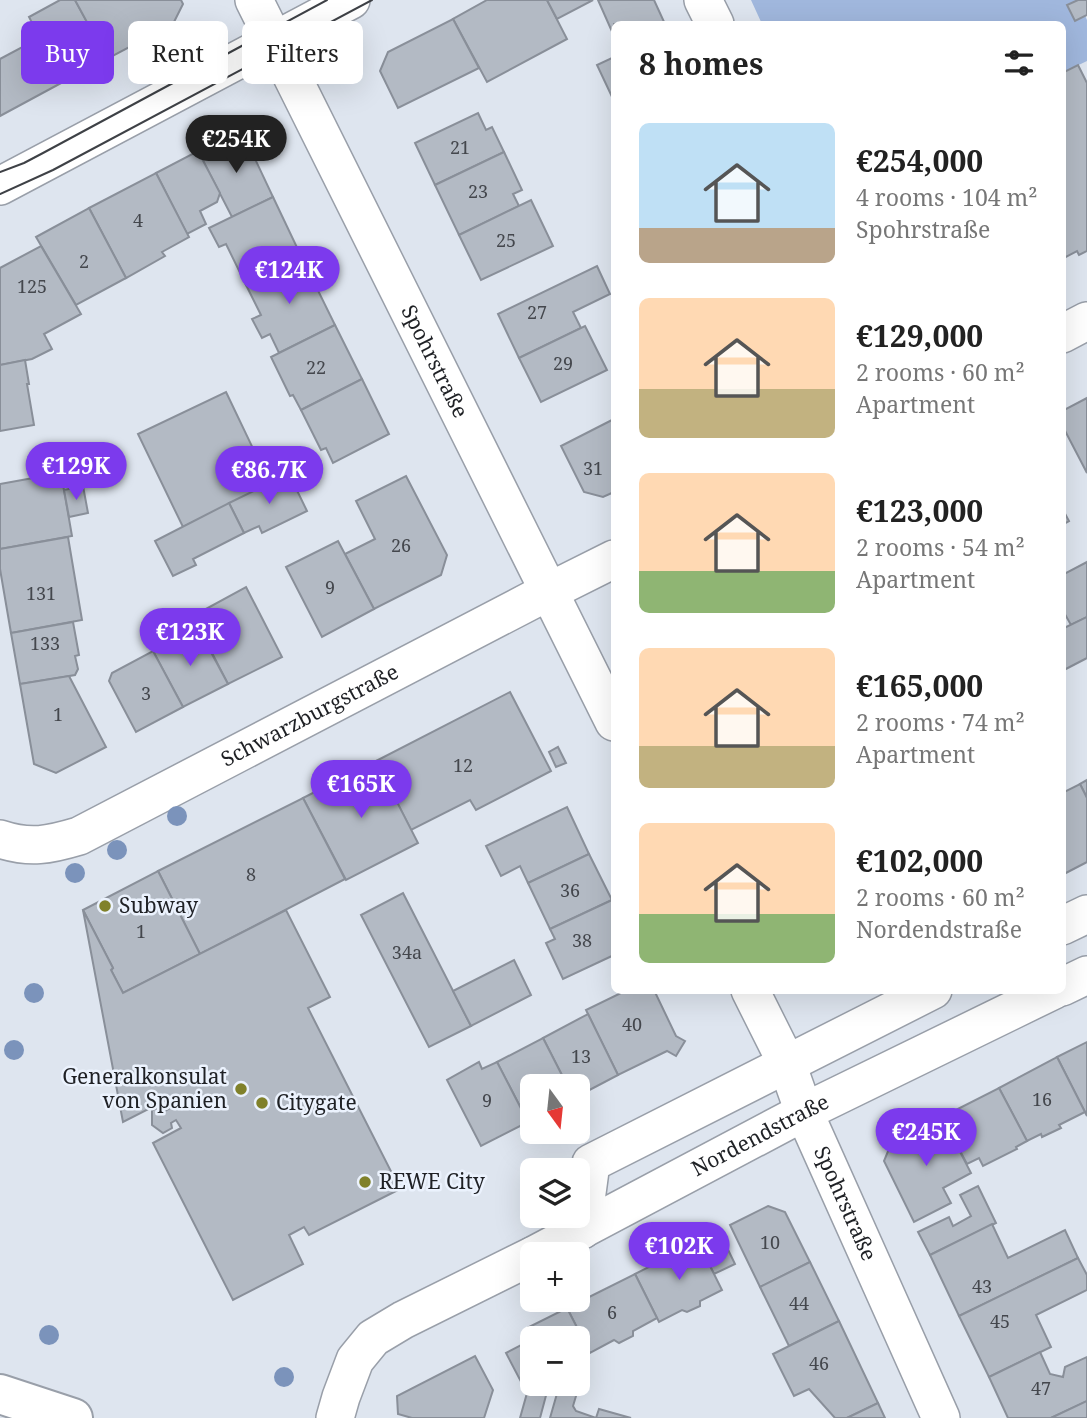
<!DOCTYPE html>
<html lang="en">
<head>
<meta charset="utf-8">
<style>
  body { margin:0; font-family:"Noto Serif",serif; background:#f2f2f2; color:#222; height:100vh; display:flex; flex-direction:column; font-size:26px; white-space:nowrap }
  * { box-sizing:border-box; margin:0 }
  p { font-size:23px; color:#767676 }
  .icon { flex:none; width:38px; height:38px; fill:none; stroke:currentColor; stroke-width:2; stroke-linecap:round; stroke-linejoin:round }
  .map { position:relative; flex:1; overflow:hidden }
  .sheet { position:absolute; left:611px; top:21px; width:455px; height:973px; display:flex; flex-direction:column; background:#fff; border-radius:10px; box-shadow:0 7px 28px #0002 }
  .sheet>* { flex:none }
  .hud { position:absolute; left:21px; top:21px; width:485px; height:63px; display:flex; gap:14px }
  .needle { width:46px; rotate:165deg }
  .controls { position:absolute; left:520px; top:1074px; display:grid; gap:14px }
  .controls a { display:grid; place-items:center; width:70px; height:70px; border-radius:10px; background:#fff; box-shadow:0 7px 28px #0002; font-size:35px }
  .price { position:absolute; translate:-50% -60px; padding:0 16px; border-radius:24px; background:#7c3aed; color:#fff; font-size:23px; line-height:46px; filter:drop-shadow(0 2px 4px #0008) }
  .price::after { content:''; position:absolute; left:50%; top:42px; width:21px; height:16px; margin-left:-10px; background:inherit; clip-path:polygon(0 0,100% 0,50% 100%) }
  .price.on { background:#222; color:#fff }
  ul { padding:0; list-style:none }
  li { display:flex; align-items:center; gap:21px; height:175px; padding:0 28px }
  li span { display:grid; place-items:center; flex:none; width:196px; height:140px; border-radius:10px; color:#555 }
  li>.icon { margin-inline-start:auto }
  span .icon { width:84px; height:84px; fill:#fffc; stroke-width:1 }
  li b { font-size:30px }
  h2 { display:flex; justify-content:space-between; align-items:center; height:84px; padding:0 28px; font-size:30px }
  .chip { padding:0 24px; border-radius:10px; background:#fff; box-shadow:0 7px 28px #0002; font-size:24px; line-height:63px }
  .chip.on { background:#7c3aed; color:#fff }
  .map>svg:first-child { display:block }
  .green { fill:#a0b7dd }
  .building { fill:#b3bac4; stroke:#898f99; stroke-width:2 }
  .lines { fill:none; stroke-linecap:round; stroke-linejoin:round }
  .minor-casing { stroke:#999fa9; stroke-width:40 }
  .primary-casing { stroke:#999fa9; stroke-width:42 }
  .minor { stroke:#fff; stroke-width:37 }
  .primary { stroke:#fff; stroke-width:38 }
  .tram { stroke:#3e4146; stroke-width:2 }
  .tree { fill:#7b93bb }
  .poi-dot { fill:#80812a; stroke:#ebf2fd; stroke-width:2.5 }
  .labels { text-anchor:middle; stroke-width:5; stroke-linejoin:round; paint-order:stroke }
  .number-label { font-size:18px; fill:#44474d }
  .street-label { font-size:21px; fill:#1f2125; stroke:#ebf2fd }
  .poi-label { font-size:21px; fill:#1f2125; stroke:#ebf2fd; text-anchor:start }
</style>
</head>
<body>
<div class="map">
<svg width="1087" height="1418" viewBox="0 0 1087 1418">
  <rect width="100%" height="100%" fill="#dee5ef"/>
  <polygon class="green" points="751,0 1078,0 1087,20 1087,61 1062,73 1062,24 762,24"/>
  <g class="building">
    <polygon points="60,0 75,0 107,59 63,82 29,17"/>
    <polygon points="75,0 181,0 183,4 173,24 107,59"/>
    <polygon points="487,0 547,0 567,39 487,82 453,19"/>
    <polygon points="547,0 593,0 557,19"/>
    <polygon points="598,0 654,0 665,24 614,24 614,36"/>
    <polygon points="1078,0 1087,0 1087,15 1075,21 1067,5"/>
    <polygon points="453,19 479,68 398,108 380,71 388,52"/>
    <polygon points="26,45 30,53 44,46 63,82 0,116 0,59"/>
    <polygon points="614,57 614,101 597,65"/>
    <polygon points="1078,65 1087,83 1087,251 1079,255 1077,251 1062,259 1062,73"/>
    <polygon points="478,113 486,130 492,127 504,152 435,185 415,143"/>
    <polygon points="224,137 248,144 273,197 232,217 198,151"/>
    <polygon points="198,151 220,193 217,202 200,211 206,224 187,234 156,173"/>
    <polygon points="504,152 522,190 513,194 519,206 459,235 435,185"/>
    <polygon points="156,173 189,237 162,252 165,256 126,278 89,208"/>
    <polygon points="273,197 302,258 246,285 226,244 219,247 209,228"/>
    <polygon points="531,200 553,246 481,280 459,235"/>
    <polygon points="89,208 126,278 76,305 36,237"/>
    <polygon points="41,246 81,314 44,334 52,349 32,359 0,365 0,268"/>
    <polygon points="302,258 335,325 279,353 270,334 262,338 252,319 261,315 246,285"/>
    <polygon points="597,266 610,294 573,312 581,328 519,358 498,314"/>
    <polygon points="335,325 362,379 301,410 293,395 290,396 271,357"/>
    <polygon points="585,326 607,370 541,402 519,358"/>
    <polygon points="25,360 29,384 27,384 34,425 0,431 0,365"/>
    <polygon points="362,379 389,434 333,463 326,448 321,450 301,410"/>
    <polygon points="226,392 270,484 183,527 138,434"/>
    <polygon points="1087,398 1087,473 1062,425 1062,411"/>
    <polygon points="614,419 614,492 603,497 584,492 561,446"/>
    <polygon points="61,473 72,536 0,549 0,484"/>
    <polygon points="289,474 307,511 262,533 259,526 244,533 229,503"/>
    <polygon points="406,476 447,555 441,575 374,609 345,554 375,539 356,501"/>
    <polygon points="83,486 88,513 69,517 64,490"/>
    <polygon points="229,503 244,533 193,559 196,565 173,576 155,541"/>
    <polygon points="1062,508 1069,521 1062,525"/>
    <polygon points="68,537 82,620 11,633 0,569 0,549"/>
    <polygon points="338,541 374,609 322,637 286,567"/>
    <polygon points="1087,562 1087,617 1071,625 1062,609 1062,575"/>
    <polygon points="246,587 282,657 228,684 193,616"/>
    <polygon points="1087,617 1087,658 1062,671 1062,629"/>
    <polygon points="73,622 79,655 75,656 78,669 75,675 20,684 11,633"/>
    <polygon points="198,628 228,684 183,707 153,651"/>
    <polygon points="153,651 183,707 136,732 109,681 112,673"/>
    <polygon points="69,676 106,747 56,773 34,764 20,684"/>
    <polygon points="510,692 551,771 476,810 470,800 411,830 376,761"/>
    <polygon points="558,747 566,763 556,767 549,752"/>
    <polygon points="376,761 418,843 346,880 303,798"/>
    <polygon points="1087,780 1087,798 1080,784"/>
    <polygon points="1080,784 1087,798 1087,862 1062,875 1062,793"/>
    <polygon points="303,798 345,879 200,954 158,871"/>
    <polygon points="567,807 589,854 528,883 520,866 501,876 486,846"/>
    <polygon points="589,854 612,900 550,929 528,883"/>
    <polygon points="158,871 200,954 123,993 111,970 113,968 83,910"/>
    <polygon points="403,893 471,1026 429,1047 361,915"/>
    <polygon points="612,900 614,906 614,955 563,979 546,943 555,939 550,929"/>
    <polygon points="83,910 113,968 111,970 123,993 286,910 330,997 308,1008 400,1189 309,1235 304,1227 289,1235 303,1264 233,1300 153,1143 181,1128 176,1120 171,1123 172,1128 163,1133 152,1125 152,1110 162,1106 165,1111 170,1108 166,1100 123,1122"/>
    <polygon points="514,960 531,995 471,1026 453,991"/>
    <polygon points="627,990 654,990 676,1036 685,1041 676,1056 667,1051 618,1075 586,1010"/>
    <polygon points="588,1014 618,1075 578,1096 578,1087 568,1087 543,1038"/>
    <polygon points="543,1038 568,1087 532,1087 532,1120 528,1122 497,1062"/>
    <polygon points="1087,1042 1087,1116 1057,1057"/>
    <polygon points="1057,1057 1085,1112 1059,1125 1061,1128 1042,1137 1041,1134 1027,1141 999,1088"/>
    <polygon points="479,1062 482,1069 497,1062 528,1122 481,1146 447,1080"/>
    <polygon points="999,1088 1027,1141 1016,1147 1017,1149 983,1166 979,1158 967,1164 942,1117"/>
    <polygon points="942,1117 971,1173 943,1188 951,1203 914,1222 884,1161 891,1144"/>
    <polygon points="978,1186 996,1223 930,1255 918,1232 949,1217 953,1226 971,1216 960,1195"/>
    <polygon points="768,1206 785,1212 810,1262 760,1287 730,1225"/>
    <polygon points="992,1224 1008,1258 1065,1230 1078,1258 959,1316 930,1255"/>
    <polygon points="719,1231 735,1264 714,1274 698,1242"/>
    <polygon points="698,1242 722,1290 700,1301 700,1306 687,1312 682,1310 659,1322 635,1274"/>
    <polygon points="1078,1258 1087,1275 1087,1290 1036,1315 1051,1347 989,1377 959,1316"/>
    <polygon points="810,1262 839,1321 789,1346 760,1287"/>
    <polygon points="635,1274 657,1318 633,1331 633,1336 619,1343 614,1340 590,1353 567,1308"/>
    <polygon points="567,1308 589,1351 578,1356 578,1339 532,1339 527,1328"/>
    <polygon points="839,1321 878,1403 847,1418 835,1418 809,1389 794,1396 773,1354"/>
    <polygon points="523,1344 532,1362 532,1384 547,1384 548,1388 540,1418 520,1418 527,1393 506,1353"/>
    <polygon points="1040,1352 1050,1374 1063,1377 1065,1367 1087,1357 1087,1401 1051,1418 1008,1418 989,1377"/>
    <polygon points="475,1356 493,1390 484,1418 412,1418 398,1414 397,1396"/>
    <polygon points="578,1382 579,1386 558,1390 555,1384 578,1384"/>
    <polygon points="579,1386 573,1406 576,1411 596,1418 550,1418 558,1390"/>
    <polygon points="1087,1401 1087,1418 1051,1418"/>
    <polygon points="878,1403 885,1418 847,1418"/>
    <polygon points="599,1409 631,1418 596,1418"/>
  </g>
  <g class="lines">
    <defs>
      <g id="minor">
        <path id="s1" d="M254 0 614 722"/>
        <polyline points="703,0 715,24"/>
        <polyline points="0,186 351,0"/>
        <polyline points="1062,334 1087,321"/>
        <path id="s2" d="M0 839C30 849 49 845 79 836L534 599 614 559"/>
        <polyline points="1062,926 1087,914"/>
        <polyline points="1062,987 1087,975"/>
        <path id="s3" d="M750 990 787 1064 804 1112 941 1418"/>
        <polyline points="582,1230 591,1163 933,990"/>
        <path id="s4" d="M534 1255 804 1112 1054 990"/>
        <polyline points="335,1418 341,1397 355,1360 373,1338 403,1320 532,1256"/>
      </g>
      <polyline id="primary" points="0,1394 73,1418"/>
    </defs>
    <use href="#minor" class="minor-casing"/>
    <use href="#primary" class="primary-casing"/>
    <use href="#minor" class="minor"/>
    <use href="#primary" class="primary"/>
    <g class="tram">
      <polyline points="0,172 24,163 43,153 327,0"/>
      <polyline points="0,194 53,170 372,0"/>
    </g>
  </g>
  <g class="tree">
    <circle cx="177" cy="816" r="10"/>
    <circle cx="117" cy="850" r="10"/>
    <circle cx="75" cy="873" r="10"/>
    <circle cx="34" cy="993" r="10"/>
    <circle cx="14" cy="1050" r="10"/>
    <circle cx="49" cy="1335" r="10"/>
    <circle cx="284" cy="1377" r="10"/>
  </g>
  <g class="poi-dot">
    <circle cx="105" cy="906" r="7"/>
    <circle cx="241" cy="1089" r="7"/>
    <circle cx="262" cy="1103" r="7"/>
    <circle cx="365" cy="1182" r="7"/>
  </g>
  <g class="labels">
    <g class="number-label">
      <text x="460" y="154">21</text>
      <text x="478" y="198">23</text>
      <text x="138" y="227">4</text>
      <text x="506" y="247">25</text>
      <text x="84" y="268">2</text>
      <text x="32" y="293">125</text>
      <text x="537" y="319">27</text>
      <text x="563" y="370">29</text>
      <text x="316" y="374">22</text>
      <text x="593" y="475">31</text>
      <text x="401" y="552">26</text>
      <text x="330" y="594">9</text>
      <text x="41" y="600">131</text>
      <text x="45" y="650">133</text>
      <text x="146" y="700">3</text>
      <text x="58" y="721">1</text>
      <text x="463" y="772">12</text>
      <text x="251" y="881">8</text>
      <text x="570" y="897">36</text>
      <text x="141" y="938">1</text>
      <text x="582" y="947">38</text>
      <text x="407" y="959">34a</text>
      <text x="632" y="1031">40</text>
      <text x="581" y="1063">13</text>
      <text x="1042" y="1106">16</text>
      <text x="487" y="1107">9</text>
      <text x="770" y="1249">10</text>
      <text x="982" y="1293">43</text>
      <text x="799" y="1310">44</text>
      <text x="612" y="1319">6</text>
      <text x="1000" y="1328">45</text>
      <text x="819" y="1370">46</text>
      <text x="1041" y="1395">47</text>
    </g>
    <g class="street-label">
      <text dy="7" stroke="none"><textPath href="#s1" startOffset="404">Spohrstraße</textPath></text>
      <text dy="7" stroke="none"><textPath href="#s2" startOffset="341">Schwarzburgstraße</textPath></text>
      <text dy="7" stroke="none"><textPath href="#s4" startOffset="256">Nordendstraße</textPath></text>
      <text dy="7" stroke="none"><textPath href="#s3" startOffset="234">Spohrstraße</textPath></text>
    </g>
    <g class="poi-label">
      <text x="119" y="913">Subway</text>
      <text x="227" y="1084" text-anchor="end">Generalkonsulat<tspan x="227" dy="24">von Spanien</tspan></text>
      <text x="276" y="1110">Citygate</text>
      <text x="379" y="1189">REWE City</text>
    </g>
  </g>
</svg>
<div class="controls">
<a><svg class="needle" viewBox="-14 -14 28 28"><path d="M0-13l5 13h-10z" fill="#e53935"/><path d="M0 13l5-13h-10z" fill="#767676"/></svg></a>
<a><svg class="icon" aria-label="layers" viewBox="0 0 24 24"><path d="M12 4l9 5-9 5-9-5zM3 14l9 5 9-5"/></svg></a>
<a>+</a>
<a>−</a>
</div>
<b class="price on" style="left:236px;top:175px">€254K</b>
<b class="price" style="left:289px;top:306px">€124K</b>
<b class="price" style="left:76px;top:502px">€129K</b>
<b class="price" style="left:269px;top:506px">€86.7K</b>
<b class="price" style="left:190px;top:668px">€123K</b>
<b class="price" style="left:361px;top:820px">€165K</b>
<b class="price" style="left:926px;top:1168px">€245K</b>
<b class="price" style="left:679px;top:1282px">€102K</b>
<div class="hud">
<a class="chip on">Buy</a>
<a class="chip">Rent</a>
<a class="chip">Filters</a>
</div>
<section class="sheet">
<h2>8 homes<svg class="icon" aria-label="filters" viewBox="0 0 24 24"><path d="M4 7h16M4 17h16"/><circle cx="9" cy="7" r="2"/><circle cx="15" cy="17" r="2"/></svg></h2>
<ul>
<li><span style="background:linear-gradient(#bfe0f5 75%,#b9a48a 0)"><svg class="icon" aria-label="home" viewBox="0 0 24 24"><path d="M3 11l9-7 9 7M6 9v11h12V9"/></svg></span><div><b>€254,000</b><p>4 rooms · 104 m²</p><p>Spohrstraße</p></div></li>
<li><span style="background:linear-gradient(#ffd9b3 65%,#c2b280 0)"><svg class="icon" aria-label="home" viewBox="0 0 24 24"><path d="M3 11l9-7 9 7M6 9v11h12V9"/></svg></span><div><b>€129,000</b><p>2 rooms · 60 m²</p><p>Apartment</p></div></li>
<li><span style="background:linear-gradient(#ffd9b3 70%,#8fb573 0)"><svg class="icon" aria-label="home" viewBox="0 0 24 24"><path d="M3 11l9-7 9 7M6 9v11h12V9"/></svg></span><div><b>€123,000</b><p>2 rooms · 54 m²</p><p>Apartment</p></div></li>
<li><span style="background:linear-gradient(#ffd9b3 70%,#c2b280 0)"><svg class="icon" aria-label="home" viewBox="0 0 24 24"><path d="M3 11l9-7 9 7M6 9v11h12V9"/></svg></span><div><b>€165,000</b><p>2 rooms · 74 m²</p><p>Apartment</p></div></li>
<li><span style="background:linear-gradient(#ffd9b3 65%,#8fb573 0)"><svg class="icon" aria-label="home" viewBox="0 0 24 24"><path d="M3 11l9-7 9 7M6 9v11h12V9"/></svg></span><div><b>€102,000</b><p>2 rooms · 60 m²</p><p>Nordendstraße</p></div></li>
</ul>
</section>
</div>
</body>
</html>
